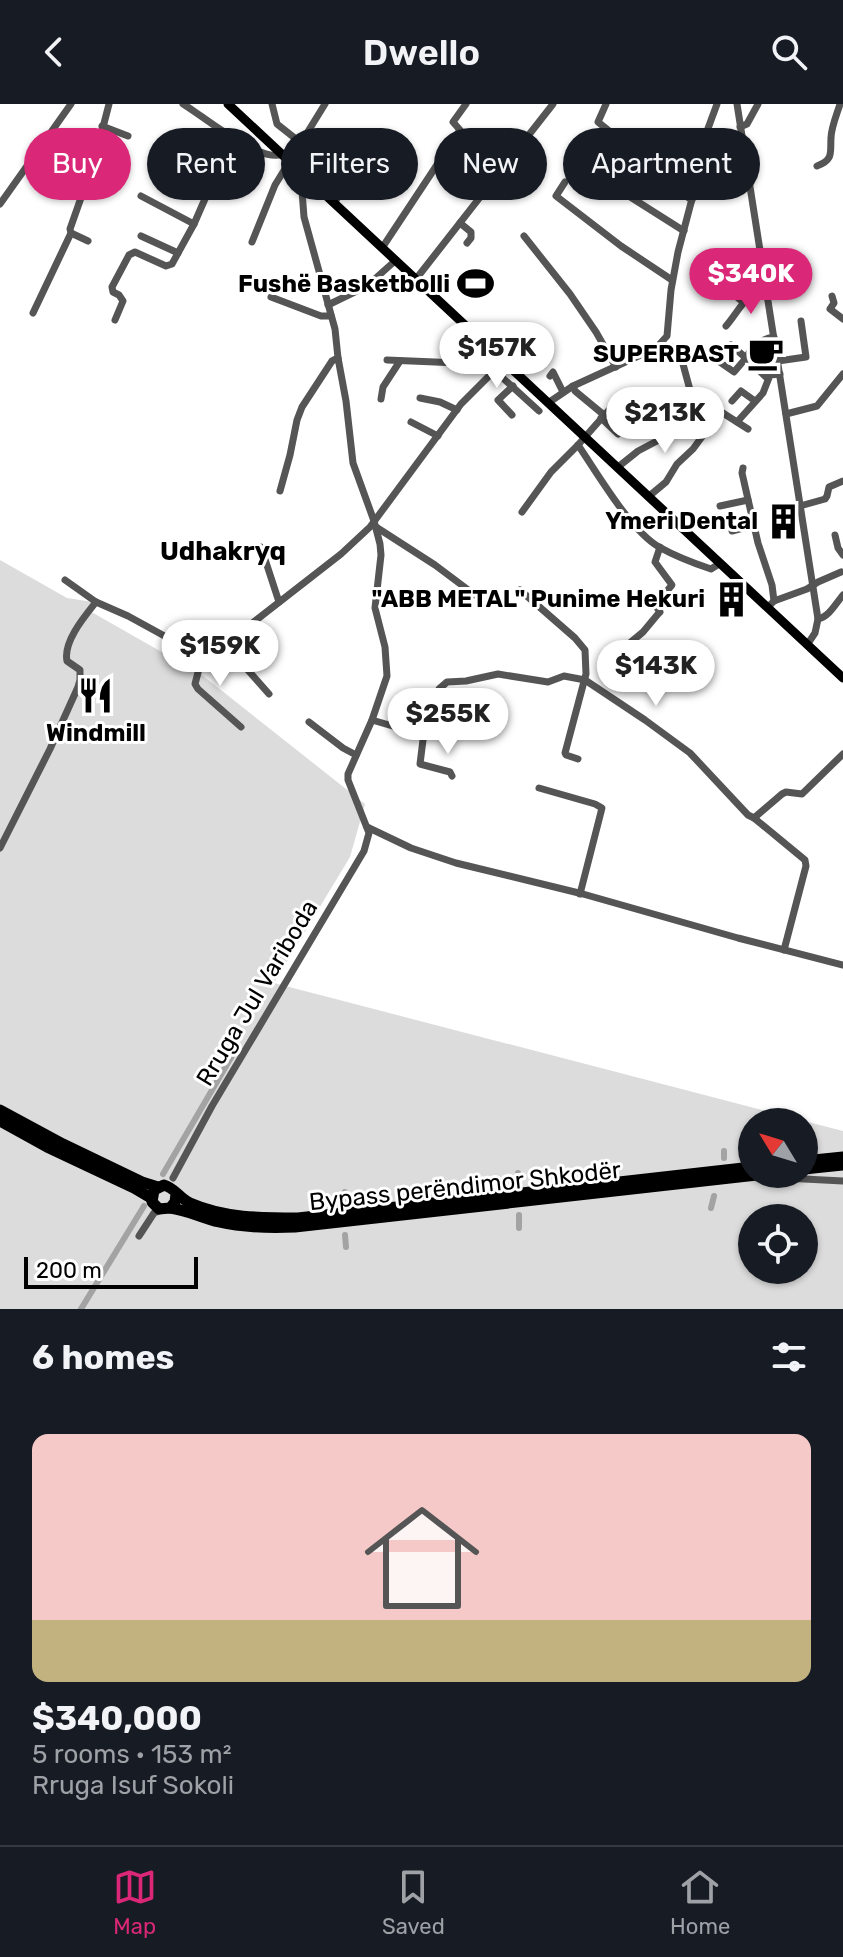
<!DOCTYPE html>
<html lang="en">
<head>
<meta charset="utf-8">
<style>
  body { margin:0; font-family:Rubik,sans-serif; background:#242831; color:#f1f3f6; height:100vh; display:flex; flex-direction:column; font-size:30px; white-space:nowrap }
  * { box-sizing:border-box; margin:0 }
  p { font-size:26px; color:#9ea1a6 }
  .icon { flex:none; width:44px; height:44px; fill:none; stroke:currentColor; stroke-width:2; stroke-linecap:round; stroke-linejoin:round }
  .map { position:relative; height:1205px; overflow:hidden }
  .details { display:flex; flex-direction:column; background:#171b24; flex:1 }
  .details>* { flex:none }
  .hud { position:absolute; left:24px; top:24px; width:796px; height:72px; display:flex; gap:16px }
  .needle { width:52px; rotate:308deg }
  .tools { position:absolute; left:738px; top:1004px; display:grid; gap:16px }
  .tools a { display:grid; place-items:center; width:80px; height:80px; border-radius:50%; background:#171b24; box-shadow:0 2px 6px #0004; font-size:40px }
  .scale { position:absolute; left:24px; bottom:20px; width:174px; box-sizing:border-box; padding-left:8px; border:4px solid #000; border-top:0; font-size:22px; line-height:28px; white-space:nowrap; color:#000; -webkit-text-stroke:6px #fff; paint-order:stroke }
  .price { position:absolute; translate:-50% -68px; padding:0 18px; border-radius:28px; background:#fff; color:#222; font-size:26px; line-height:52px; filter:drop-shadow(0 2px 4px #0008) }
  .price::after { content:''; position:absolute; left:50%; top:48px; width:24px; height:18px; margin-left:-12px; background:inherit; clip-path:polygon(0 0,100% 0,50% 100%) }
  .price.on { background:#db2777; color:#fff }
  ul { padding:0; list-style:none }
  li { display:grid; align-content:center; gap:16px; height:424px; padding:0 32px }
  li+li { border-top:2px solid #363941 }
  li span { display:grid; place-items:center; height:248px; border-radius:16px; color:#555 }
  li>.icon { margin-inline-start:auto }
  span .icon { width:144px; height:144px; fill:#fffc; stroke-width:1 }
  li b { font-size:34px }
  h2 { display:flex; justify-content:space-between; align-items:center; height:96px; padding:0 32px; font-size:34px }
  .tag { padding:0 28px; border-radius:36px; background:#171b24; box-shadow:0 2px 6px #0004; font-size:28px; line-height:72px }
  .tag.on { background:#db2777; color:#fff }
  header { display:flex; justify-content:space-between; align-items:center; height:104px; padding:0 32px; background:#171b24; font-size:36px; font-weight:600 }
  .tabs { display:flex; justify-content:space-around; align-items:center; height:112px; border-top:2px solid #363941; background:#171b24; font-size:22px; color:#9ea1a6 }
  .tabs a { display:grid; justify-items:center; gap:4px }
  .tabs .on { color:#db2777 }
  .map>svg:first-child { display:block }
  .green { fill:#dcdcdc; fill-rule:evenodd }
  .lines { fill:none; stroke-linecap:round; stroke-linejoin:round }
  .canal { stroke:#a3a3a3; stroke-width:6 }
  .minor { stroke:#555; stroke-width:7 }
  .major { stroke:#000; stroke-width:9 }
  .highway { stroke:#000; stroke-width:11 }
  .labels { text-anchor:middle; stroke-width:6; stroke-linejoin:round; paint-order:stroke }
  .poi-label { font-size:24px; font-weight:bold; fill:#000; stroke:#fff; text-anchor:end }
  .street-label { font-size:24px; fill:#000; stroke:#fff }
  .neighbourhood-label { font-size:26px; font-weight:bold; fill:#000; stroke:#fff }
</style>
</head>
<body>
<header><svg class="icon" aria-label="back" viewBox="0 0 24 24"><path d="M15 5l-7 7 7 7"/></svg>Dwello<svg class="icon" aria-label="search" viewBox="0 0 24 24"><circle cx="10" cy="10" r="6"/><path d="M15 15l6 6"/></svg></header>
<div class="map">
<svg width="843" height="1205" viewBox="0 0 843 1205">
  <rect width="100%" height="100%" fill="#fff"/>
  <path class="green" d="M0 456 67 494 93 498 88 506 202 571 365 700 350 753 274 879 843 1027V1205H0ZM752 1018H804V1070H752ZM752 1114H804V1166H752Z"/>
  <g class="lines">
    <g class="canal">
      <polyline points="724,1047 724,1054"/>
      <polyline points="518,1069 518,1076"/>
      <polyline points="163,1070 236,945"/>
      <polyline points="345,1088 346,1095"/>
      <polyline points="711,1104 714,1092"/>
      <polyline points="519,1111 519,1124"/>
      <polyline points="345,1131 346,1143"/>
      <polyline points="81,1205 144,1102"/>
    </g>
    <g class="minor">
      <path d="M183 0C203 12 261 60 282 50"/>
      <polyline points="272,0 277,20 301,39"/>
      <polyline points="606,0 598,18 629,43 626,51 692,96"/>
      <polyline points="737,0 818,515 815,529 807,541"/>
      <polyline points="102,22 128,32"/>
      <polyline points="740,23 747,20 758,0"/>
      <path d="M817 62C834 56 830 48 831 34 831 24 837 10 840 0"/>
      <polyline points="565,78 556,92 621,142 672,176"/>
      <polyline points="624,89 684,127"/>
      <polyline points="141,92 194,120"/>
      <polyline points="334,99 377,33 388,40"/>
      <polyline points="0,100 71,0"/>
      <polyline points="460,119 471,128 471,134 467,139"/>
      <polyline points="141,132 178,149"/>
      <polyline points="524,132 570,190 596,228 616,263"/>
      <polyline points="88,137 71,129 70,125 95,54 109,0"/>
      <polyline points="252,138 275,81 325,0"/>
      <polyline points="382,144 460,26 453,18 466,0"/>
      <polyline points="714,174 743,198"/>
      <polyline points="416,175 553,0"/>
      <polyline points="832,192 834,199 830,205 843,215"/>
      <polyline points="271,193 321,212 331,212"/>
      <polyline points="328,201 367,182 396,156"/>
      <polyline points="33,209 71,129"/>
      <polyline points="115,216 123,197 119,191 113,188 112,183 129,151 135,148 166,162 172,160 194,120 232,33"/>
      <path d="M726 222C739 207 745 190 767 182"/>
      <polyline points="661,241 675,244 680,249 690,286 693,290 748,325"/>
      <polyline points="698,243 734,268 746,254 731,241"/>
      <polyline points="387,256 483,260 493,269"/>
      <polyline points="778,257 806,253 801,217"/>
      <polyline points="495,267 539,307"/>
      <polyline points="550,272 553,268 563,288"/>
      <path d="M768 275 746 254C752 242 761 235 774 233"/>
      <polyline points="573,282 575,287 604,311"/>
      <polyline points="420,294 440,298 457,306"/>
      <polyline points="381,295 383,283 400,257"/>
      <polyline points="732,297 741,287 755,297"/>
      <polyline points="548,299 573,282 656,244 667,232 671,186 678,148 697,76 703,38 717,0"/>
      <polyline points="786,310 817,302 843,270"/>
      <polyline points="512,311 498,296 513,282"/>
      <polyline points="601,314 618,330"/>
      <polyline points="411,318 438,332"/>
      <polyline points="737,318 763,289 770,271 780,270"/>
      <path d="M578 341C598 370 630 426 659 443 675 452 693 459 711 465L719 460"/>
      <polyline points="618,363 638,347 676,327"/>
      <polyline points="743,364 742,369 758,439 772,481 774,497"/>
      <polyline points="280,387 290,351 297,316 302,303 332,257 338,254"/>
      <polyline points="648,393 666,378 677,360 693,345 704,330"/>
      <polyline points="720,402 748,396"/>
      <polyline points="800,402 825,395 827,392 829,383 843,377"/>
      <polyline points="522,408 551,368 578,341 608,307"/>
      <polyline points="376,423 435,461 475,491"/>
      <polyline points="732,427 754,421"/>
      <polyline points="835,431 838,444 843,451"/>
      <polyline points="261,443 279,498"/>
      <path d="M65 476 96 498 128 512 190 546C204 551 215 545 228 538L341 450 370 423 461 300 504 257"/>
      <polyline points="520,486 575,534 585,546 586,570 565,649 566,651 578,655"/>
      <polyline points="771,500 774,497 807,485 818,478 841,468"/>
      <path d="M818 515C829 513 836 499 843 491"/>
      <polyline points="228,538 246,564 269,590"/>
      <polyline points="625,543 643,528 658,510 660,508 655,501 672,481 655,458 660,443"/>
      <polyline points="201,549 201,557 195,580 198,585 241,623"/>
      <polyline points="372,616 396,623 419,628 423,624 439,585 447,578 466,577 498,570 548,578 564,572 585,576 645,616 690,649 748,711 754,714 805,756 806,762 784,846"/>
      <polyline points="309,618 343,644 356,651"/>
      <polyline points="419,628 423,636 420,660 450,668 452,672"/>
      <polyline points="539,684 595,700 602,704 580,790"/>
      <polyline points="754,714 782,690 786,688 802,690 843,650"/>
      <polyline points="367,723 411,744 456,759 583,790 738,834 843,861"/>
      <path d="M0 744 50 645 78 583 80 576V566L67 557C63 538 84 513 96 498"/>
      <polyline points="765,1073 843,1077"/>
      <polyline points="173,1074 212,1002 364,747 369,729 348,676 348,670 372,616 387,572 385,543 375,504 381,451 380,440 374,417 353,359 346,297 338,254 335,225 304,113 302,87 308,75"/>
      <polyline points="139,1132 154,1109 162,1106"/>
    </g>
    <polyline class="major" points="228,0 843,574"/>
    <g class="highway">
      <polyline points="0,1006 63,1040 142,1078 158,1083"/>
      <polyline points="0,1017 47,1043 134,1084 151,1094"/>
      <polyline points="804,1057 843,1053"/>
      <polyline points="804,1065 843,1061"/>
      <path d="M176 1090 175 1098 170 1104 159 1105 152 1098 154 1086 164 1081C175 1084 179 1094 190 1099 224 1114 261 1114 298 1114L752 1063"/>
      <path d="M170 1104C187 1106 202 1114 219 1118 244 1124 269 1124 295 1123L767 1070"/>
    </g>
  </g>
  <defs>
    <symbol id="stadium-bare" viewBox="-9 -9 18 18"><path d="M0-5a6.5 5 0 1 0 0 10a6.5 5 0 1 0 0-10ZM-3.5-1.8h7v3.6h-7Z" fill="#000" stroke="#fff" stroke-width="2.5" paint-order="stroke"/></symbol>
    <symbol id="cafe-bare" viewBox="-9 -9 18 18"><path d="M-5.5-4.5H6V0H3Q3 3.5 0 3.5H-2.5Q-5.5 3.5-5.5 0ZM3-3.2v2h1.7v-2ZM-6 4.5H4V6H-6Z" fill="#000" stroke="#fff" stroke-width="2.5" paint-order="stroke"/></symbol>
    <symbol id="building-bare" viewBox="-9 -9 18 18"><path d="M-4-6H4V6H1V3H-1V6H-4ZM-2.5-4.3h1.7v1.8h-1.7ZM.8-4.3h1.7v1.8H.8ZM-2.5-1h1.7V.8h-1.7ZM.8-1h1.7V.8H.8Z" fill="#000" stroke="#fff" stroke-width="2.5" paint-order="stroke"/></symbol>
    <symbol id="restaurant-bare" viewBox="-9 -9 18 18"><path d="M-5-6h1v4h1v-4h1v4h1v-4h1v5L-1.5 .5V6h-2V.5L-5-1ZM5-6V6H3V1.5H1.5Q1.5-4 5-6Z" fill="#000" stroke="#fff" stroke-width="2.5" paint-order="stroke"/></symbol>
  </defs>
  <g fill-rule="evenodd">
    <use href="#stadium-bare" x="450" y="154" width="51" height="51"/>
    <use href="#cafe-bare" x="740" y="224" width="51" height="51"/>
    <use href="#building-bare" x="758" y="392" width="51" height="51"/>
    <use href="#building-bare" x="706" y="470" width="51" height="51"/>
    <use href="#restaurant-bare" x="70" y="566" width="51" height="51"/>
  </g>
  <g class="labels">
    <g class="poi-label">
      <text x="450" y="188">Fushë Basketbolli</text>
      <text x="739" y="258">SUPERBAST</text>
      <text x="758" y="425">Ymeri Dental</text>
      <text x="705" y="503">"ABB METAL" Punime Hekuri</text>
      <text x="96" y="637" text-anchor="middle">Windmill</text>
    </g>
    <g class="street-label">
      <text transform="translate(257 889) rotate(-59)" y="8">Rruga Jul Variboda</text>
      <text transform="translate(465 1082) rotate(-6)" y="8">Bypass perëndimor Shkodër</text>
    </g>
    <g class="neighbourhood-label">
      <text x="223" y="456">Udhakryq</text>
    </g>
  </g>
</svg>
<div class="tools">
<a><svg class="needle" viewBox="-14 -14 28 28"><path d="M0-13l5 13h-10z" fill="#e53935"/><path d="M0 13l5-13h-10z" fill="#9ea1a6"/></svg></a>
<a><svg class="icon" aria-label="locate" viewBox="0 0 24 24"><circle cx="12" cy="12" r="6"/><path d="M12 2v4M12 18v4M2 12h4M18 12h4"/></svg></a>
</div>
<div class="scale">200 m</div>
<b class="price on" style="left:751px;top:212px">$340K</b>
<b class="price" style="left:497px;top:286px">$157K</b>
<b class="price" style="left:665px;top:351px">$213K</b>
<b class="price" style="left:220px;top:584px">$159K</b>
<b class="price" style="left:656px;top:604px">$143K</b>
<b class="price" style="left:448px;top:652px">$255K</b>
<div class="hud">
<a class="tag on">Buy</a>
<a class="tag">Rent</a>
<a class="tag">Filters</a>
<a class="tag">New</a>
<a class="tag">Apartment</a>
</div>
</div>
<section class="details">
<h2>6 homes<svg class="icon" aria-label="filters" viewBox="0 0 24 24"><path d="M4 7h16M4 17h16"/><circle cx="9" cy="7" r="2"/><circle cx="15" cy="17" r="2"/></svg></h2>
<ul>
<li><span style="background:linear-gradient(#f6c9c9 75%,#c2b280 0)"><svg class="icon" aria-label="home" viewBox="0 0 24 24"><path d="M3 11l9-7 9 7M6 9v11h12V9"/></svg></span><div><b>$340,000</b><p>5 rooms · 153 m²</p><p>Rruga Isuf Sokoli</p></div></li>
</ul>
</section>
<nav class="tabs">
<a class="on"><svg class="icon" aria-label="map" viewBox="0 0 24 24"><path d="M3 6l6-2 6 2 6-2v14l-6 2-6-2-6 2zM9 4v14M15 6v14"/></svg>Map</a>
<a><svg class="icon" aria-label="saved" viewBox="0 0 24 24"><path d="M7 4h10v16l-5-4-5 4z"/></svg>Saved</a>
<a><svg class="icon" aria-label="home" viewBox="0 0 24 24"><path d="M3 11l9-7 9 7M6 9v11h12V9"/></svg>Home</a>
</nav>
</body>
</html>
